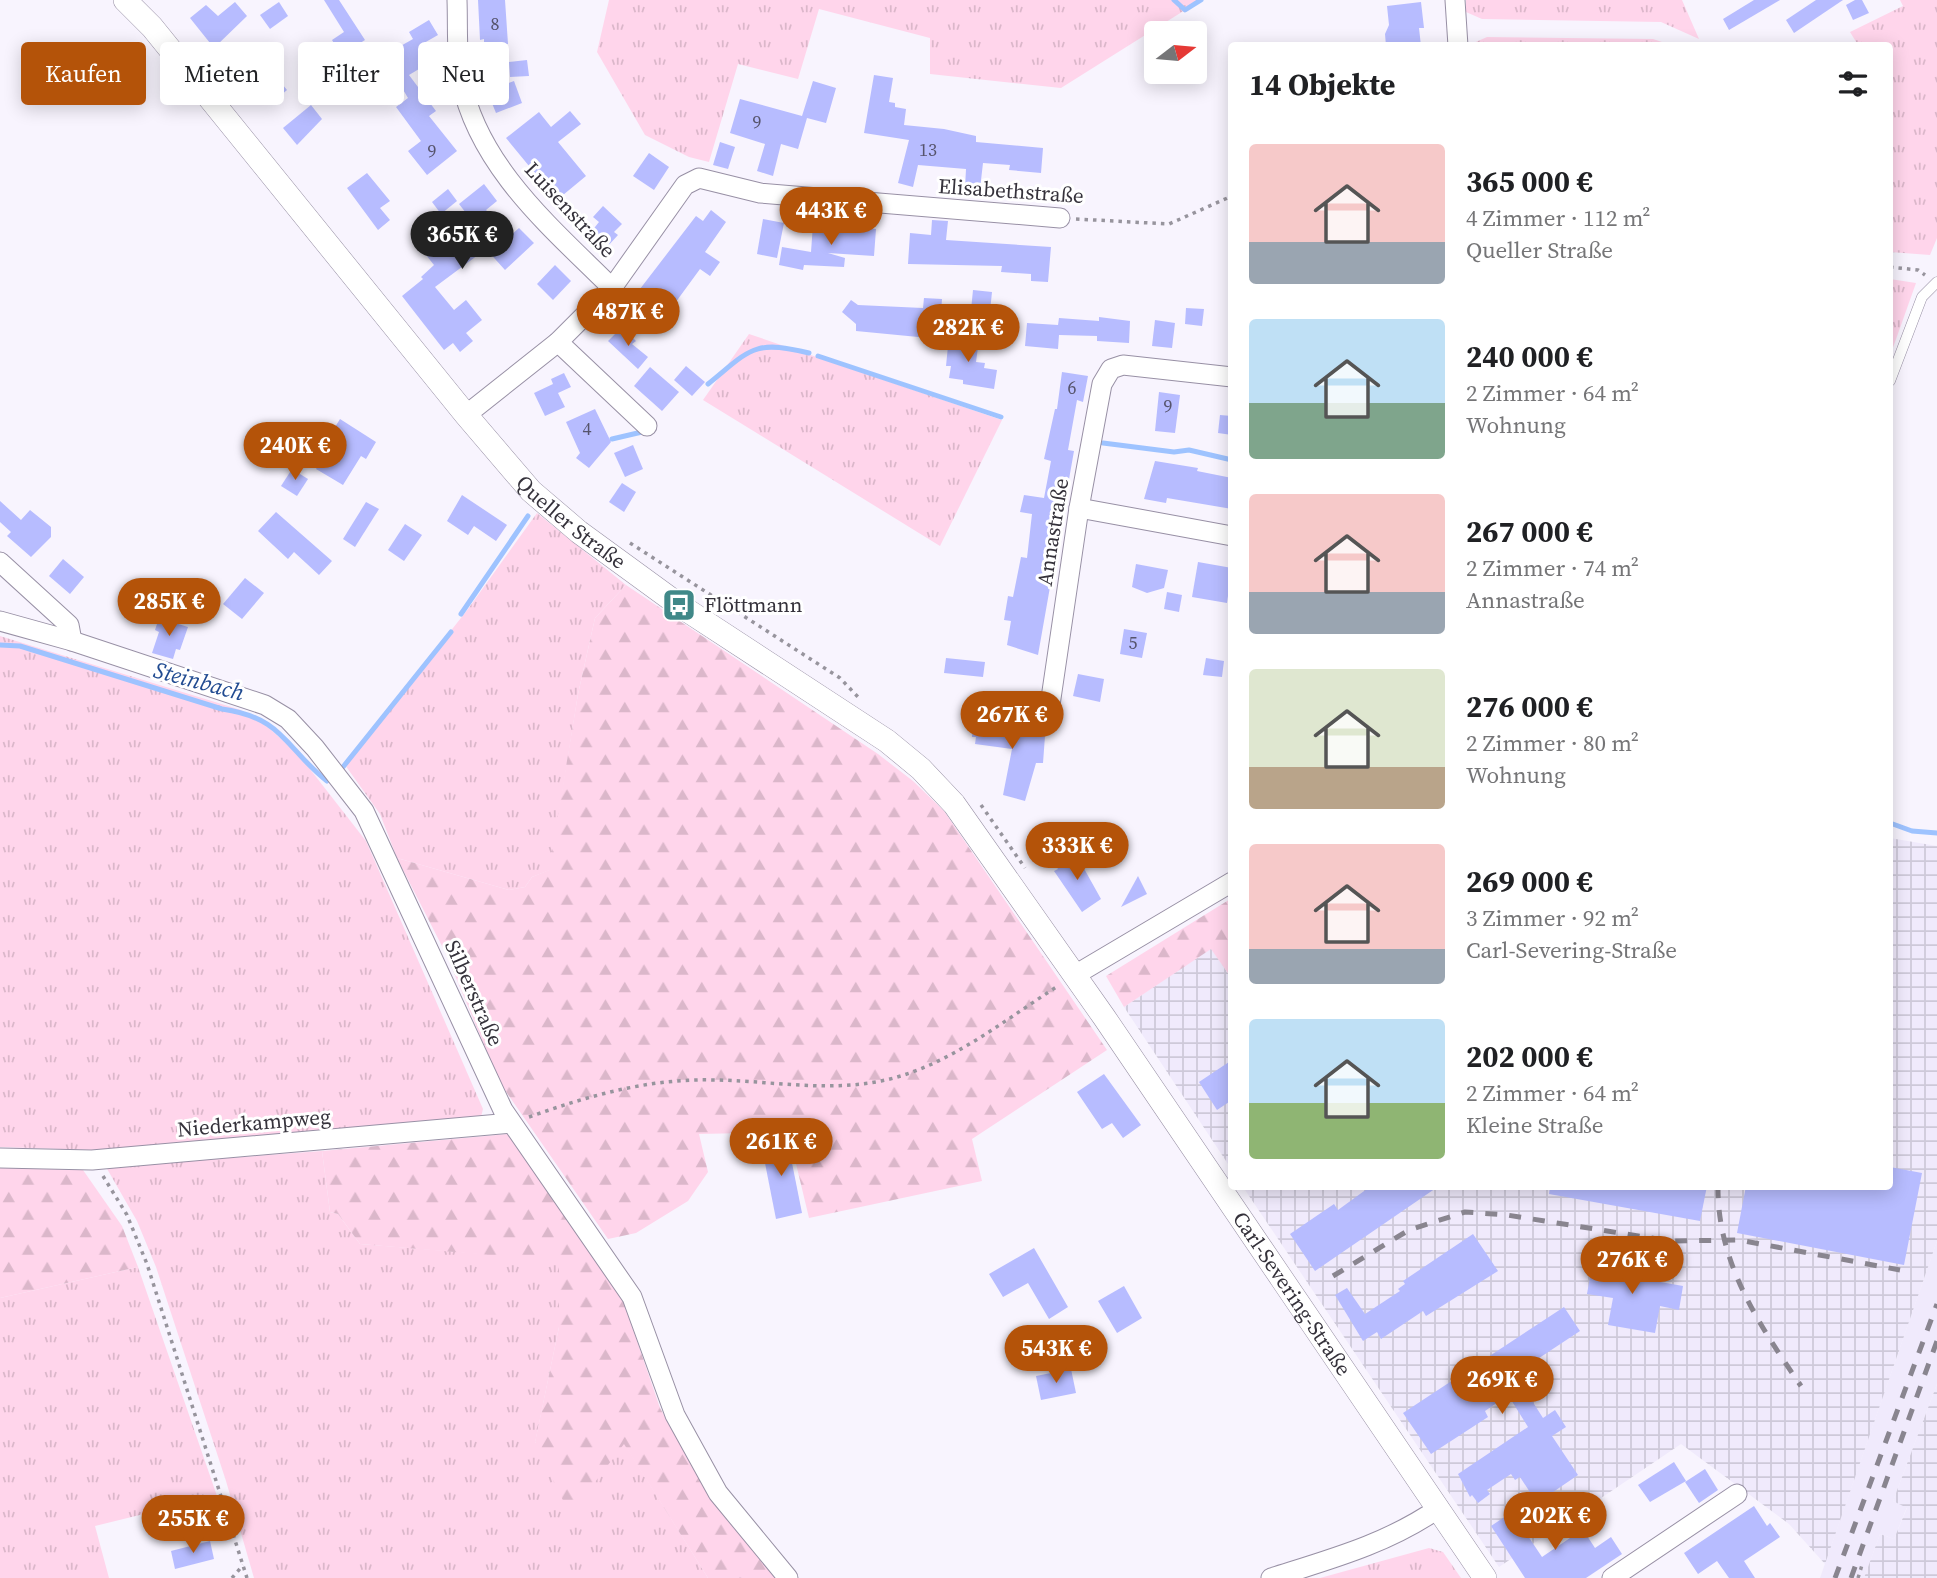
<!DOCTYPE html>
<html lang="de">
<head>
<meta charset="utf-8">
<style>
  body { margin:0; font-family:"Source Serif 4",serif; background:#f2f2f2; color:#202124; height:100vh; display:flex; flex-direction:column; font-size:26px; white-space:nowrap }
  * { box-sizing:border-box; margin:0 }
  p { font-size:23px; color:#757577 }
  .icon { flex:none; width:38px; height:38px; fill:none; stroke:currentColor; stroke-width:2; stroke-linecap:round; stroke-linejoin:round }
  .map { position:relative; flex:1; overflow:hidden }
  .drawer { position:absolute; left:1228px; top:42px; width:665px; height:1148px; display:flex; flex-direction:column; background:#fff; border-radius:7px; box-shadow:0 4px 18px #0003 }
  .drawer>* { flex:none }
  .guide { position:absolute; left:21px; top:42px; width:665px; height:63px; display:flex; gap:14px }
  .needle { width:46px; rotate:74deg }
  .fabs { position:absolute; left:1144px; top:21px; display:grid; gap:14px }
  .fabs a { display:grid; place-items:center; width:63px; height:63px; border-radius:7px; background:#fff; box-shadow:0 4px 18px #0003; font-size:35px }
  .price { position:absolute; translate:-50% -60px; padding:0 16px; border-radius:24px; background:#b45309; color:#fff; font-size:23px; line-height:46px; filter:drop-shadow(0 2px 4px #0008) }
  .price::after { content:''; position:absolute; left:50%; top:42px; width:21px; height:16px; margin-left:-10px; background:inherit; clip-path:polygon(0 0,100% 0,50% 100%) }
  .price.on { background:#222; color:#fff }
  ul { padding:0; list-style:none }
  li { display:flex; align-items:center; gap:21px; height:175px; padding:0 21px }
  li span { display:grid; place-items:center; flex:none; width:196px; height:140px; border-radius:7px; color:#555 }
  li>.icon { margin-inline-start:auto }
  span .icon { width:84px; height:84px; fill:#fffc; stroke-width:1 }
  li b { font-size:30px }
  h2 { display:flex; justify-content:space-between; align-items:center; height:84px; padding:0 21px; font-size:30px }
  .tag { padding:0 24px; border-radius:7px; background:#fff; box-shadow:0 4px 18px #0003; font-size:24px; line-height:63px }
  .tag.on { background:#b45309; color:#fff }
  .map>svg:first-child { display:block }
  .built { fill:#f0eafc }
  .industrial { fill:url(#industrial-grid) }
  .grass { fill:url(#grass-tufts) }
  .forest { fill:url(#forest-firs) }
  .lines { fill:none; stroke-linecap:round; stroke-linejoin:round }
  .stream { stroke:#9ec3ff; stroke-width:5 }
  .building { fill:#b7bcff }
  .service-casing { stroke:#9890a5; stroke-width:11 }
  .minor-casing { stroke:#9890a5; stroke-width:21 }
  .tertiary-casing { stroke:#9890a5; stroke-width:24 }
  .path { stroke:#97949d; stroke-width:3.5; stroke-dasharray:3.5 5; stroke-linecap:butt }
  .service { stroke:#fff; stroke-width:10 }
  .minor { stroke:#fff; stroke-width:19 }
  .tertiary { stroke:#fff; stroke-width:23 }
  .rail { stroke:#89858f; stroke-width:5; stroke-dasharray:12 12; stroke-linecap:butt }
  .labels { text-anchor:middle; stroke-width:6; stroke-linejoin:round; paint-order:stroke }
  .number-label { font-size:18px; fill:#56546c }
  .street-label { font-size:21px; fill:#35323b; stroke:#fff }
  .poi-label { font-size:21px; fill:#35323b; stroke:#fff; text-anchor:start }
  .water-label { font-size:23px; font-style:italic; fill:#214b91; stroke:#fff }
</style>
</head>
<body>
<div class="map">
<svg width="1937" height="1578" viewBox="0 0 1937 1578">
  <defs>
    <pattern id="industrial-grid" width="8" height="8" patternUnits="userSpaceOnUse" patternTransform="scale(1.75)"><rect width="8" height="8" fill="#f0eafc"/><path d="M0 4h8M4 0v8" fill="none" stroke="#cec9d9"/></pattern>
    <pattern id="grass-tufts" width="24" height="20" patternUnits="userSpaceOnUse" patternTransform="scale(1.75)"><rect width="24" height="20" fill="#ffd5eb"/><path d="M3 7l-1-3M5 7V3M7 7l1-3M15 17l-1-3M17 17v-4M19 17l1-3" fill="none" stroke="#dbb7ca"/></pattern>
    <pattern id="forest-firs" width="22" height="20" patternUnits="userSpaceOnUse" patternTransform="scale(1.75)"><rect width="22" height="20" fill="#ffd5eb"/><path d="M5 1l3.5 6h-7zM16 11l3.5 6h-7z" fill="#dbb7ca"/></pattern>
  </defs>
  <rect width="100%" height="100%" fill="#f8f4fe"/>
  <polygon class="built" points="1937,1241 1937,1384 1893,1501 1907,1507 1894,1539 1880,1534 1864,1578 1820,1578"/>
  <g class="industrial">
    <polygon points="1890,838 1937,846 1937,1241 1825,1564 1789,1524 1681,1444 1499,1567 1243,1187 1890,1186"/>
    <polygon points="1211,948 1232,979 1232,1170 1124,1007"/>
    <polygon points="1937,1384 1937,1578 1864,1578 1880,1534 1894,1539 1907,1508 1893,1501"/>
  </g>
  <g class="grass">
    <polygon points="609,0 1201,0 1061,88 930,74 930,38 819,9 798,79 738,64 709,162 689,157 645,135 597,52"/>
    <polygon points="1466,0 1682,0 1699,39 1661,22 1482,19 1466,12"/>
    <polygon points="1900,0 1937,0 1937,238 1930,255 1890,252 1890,46 1858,45 1850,32 1903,6"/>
    <polygon points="1487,37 1653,39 1671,45 1469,45"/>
    <polygon points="1890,279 1916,283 1890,356"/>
    <polygon points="749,334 1002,420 940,546 703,400"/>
    <polygon points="537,513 626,585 595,618 578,694 550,870 532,877 525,887 509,890 397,858 380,814 345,765 468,609"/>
    <polygon points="0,636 241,710 269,728 299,755 366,841 483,1109 481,1117 93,1150 0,1147"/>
    <polygon points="322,1151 330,1212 338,1214 360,1244 559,1260 559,1327 535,1443 624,1443 708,1578 254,1578 226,1481 156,1267 137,1221 106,1167"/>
    <polygon points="138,1267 217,1496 95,1526 109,1578 0,1578 0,1298"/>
    <polygon points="1429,1548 1443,1552 1461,1578 1320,1578"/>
  </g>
  <g class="forest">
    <polygon points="626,585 878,754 913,781 944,811 1107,1050 972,1139 982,1181 809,1218 787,1126 746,1133 699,1134 708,1172 688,1201 636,1233 608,1239 500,1083 446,954 397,858 509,890 525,887 532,877 549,870 578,694 595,618"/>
    <polygon points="1232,898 1232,979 1211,949 1124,1007 1106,976"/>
    <polygon points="508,1134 590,1247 623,1300 660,1408 711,1498 776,1578 708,1578 624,1444 570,1515 535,1442 559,1327 559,1261 360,1244 338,1214 330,1212 322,1151"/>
    <polygon points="0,1167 83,1170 122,1226 138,1267 0,1298"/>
  </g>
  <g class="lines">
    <g class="stream">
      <polyline points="1174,0 1185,10 1201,0"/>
      <polyline points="818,356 1001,417"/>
      <path d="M708 384C750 350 753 339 809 353"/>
      <polyline points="612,439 642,432"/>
      <polyline points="1103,443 1174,452 1189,450 1232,460"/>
      <polyline points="461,614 528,516"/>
      <path d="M0 645 20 646 222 709C284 718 284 747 327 781"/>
      <polyline points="343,767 451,632"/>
      <polyline points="1890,823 1912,831 1937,833"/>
    </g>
  </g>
  <g class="building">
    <polygon points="324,0 339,0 365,40 341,55 332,40 344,32"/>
    <polygon points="478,0 505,0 508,44 484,45 484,39 480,40"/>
    <polygon points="1754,0 1780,0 1729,30 1723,19"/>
    <polygon points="1816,0 1843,0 1794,33 1786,20"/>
    <polygon points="1855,0 1862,0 1869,13 1853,20 1846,5"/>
    <polygon points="235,2 247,16 214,48 190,18 206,5 218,16"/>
    <polygon points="279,2 288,16 270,29 260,15"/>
    <polygon points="1421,2 1424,28 1419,28 1421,46 1386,46 1385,34 1389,25 1387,6"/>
    <polygon points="429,20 438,35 424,43 434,60 409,75 436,111 429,116 457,151 427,175 408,151 421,141 396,107 408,98 383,56 413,39 409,32"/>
    <polygon points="527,60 529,76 510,77 509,62"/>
    <polygon points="268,67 287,90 272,103 261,90 251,99 240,86"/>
    <polygon points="874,75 893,78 889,102 895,103 895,107 906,109 904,125 944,129 976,136 976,142 1043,148 1041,173 1009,170 1010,165 983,163 980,189 965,188 966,169 918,165 913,187 898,183 909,140 864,133"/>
    <polygon points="514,81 522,103 496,113 487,91"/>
    <polygon points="813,81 836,88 826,123 807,118 798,149 781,144 773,176 757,171 765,144 730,133 740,99 802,116"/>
    <polygon points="327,82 336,96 322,104 313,90"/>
    <polygon points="311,105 322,119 297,145 283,128"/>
    <polygon points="570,111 581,124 558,142 586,176 557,200 506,138 539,112 551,127"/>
    <polygon points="720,142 735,147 728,169 713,165"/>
    <polygon points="649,153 669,167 654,190 633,176"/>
    <polygon points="367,173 390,201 380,208 390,220 378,230 347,188"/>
    <polygon points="484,184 497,201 486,210 511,235 519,228 534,243 505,270 486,249 435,287 454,310 466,300 482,320 466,333 473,341 460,352 453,343 444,350 402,296 423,279 421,277 434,265 418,245 437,230 454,251 479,230 459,204"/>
    <polygon points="448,189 457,201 441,214 432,202"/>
    <polygon points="603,206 622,224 614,232 618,235 607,247 591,232 599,222 593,217"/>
    <polygon points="711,210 726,222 705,252 720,262 710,276 700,269 670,310 664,304 651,320 630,302 696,216 703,221"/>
    <polygon points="763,219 784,223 777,258 757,254"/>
    <polygon points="932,220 948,221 946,240 1051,247 1048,282 1031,281 1031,274 1001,272 1002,266 908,264 910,233 931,235"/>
    <polygon points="813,224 876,229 874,256 828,253 845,258 844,267 804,265 803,270 779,265 782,247 811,252"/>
    <polygon points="555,265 571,281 553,300 537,284"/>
    <polygon points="973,290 992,292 990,311 971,310"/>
    <polygon points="924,298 942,299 939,339 856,331 856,324 842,312 851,300 858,305 923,308"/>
    <polygon points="1186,308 1204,309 1202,326 1185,324"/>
    <polygon points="1099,317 1130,321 1129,343 1097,341 1097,336 1059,335 1058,349 1025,346 1027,323 1058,325 1059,318 1099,321"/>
    <polygon points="1155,320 1175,323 1172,348 1152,346"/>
    <polygon points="622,327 636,341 632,344 648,357 638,369 608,341"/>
    <polygon points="949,336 979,340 976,362 985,363 984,368 997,370 994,389 963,384 963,380 949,378 951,366 946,366"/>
    <polygon points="686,366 705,382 692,396 674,380"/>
    <polygon points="650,367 679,392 662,411 634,386"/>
    <polygon points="1062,372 1088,376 1083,402 1077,400 1068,450 1074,451 1038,655 1007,645 1011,621 1004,620 1008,596 1013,597 1021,557 1027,558 1032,514 1020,512 1024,495 1044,498 1051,461 1044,459 1055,409 1057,409"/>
    <polygon points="564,373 571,387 558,393 565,407 545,416 534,393 553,384 551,379"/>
    <polygon points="1159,392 1180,395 1175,433 1155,431"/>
    <polygon points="595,409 611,442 589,468 576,458 580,453 566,422"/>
    <polygon points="1220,415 1232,416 1232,435 1218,433"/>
    <polygon points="340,419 376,442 366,459 361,456 343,485 316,469 334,440 329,437"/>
    <polygon points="633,445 643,469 625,477 614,453"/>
    <polygon points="1155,461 1198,468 1197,471 1232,478 1232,509 1167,498 1166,503 1144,499"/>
    <polygon points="292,469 308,479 297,496 281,486"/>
    <polygon points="622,483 636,492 624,512 609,502"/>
    <polygon points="462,495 507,525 496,541 474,526 468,535 447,521"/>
    <polygon points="0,501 21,520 30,510 51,527 51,537 31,557 7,536 11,532 0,522"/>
    <polygon points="366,502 379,509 355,547 343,539"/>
    <polygon points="276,512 332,561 319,575 294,552 288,559 258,531"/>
    <polygon points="405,524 422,535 404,561 388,550"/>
    <polygon points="63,559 84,577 70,594 49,576"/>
    <polygon points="1198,562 1232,568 1227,603 1192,597"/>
    <polygon points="1136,564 1168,570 1164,588 1147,593 1132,587"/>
    <polygon points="245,578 264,593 242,619 223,604"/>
    <polygon points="1167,592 1182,595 1179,612 1164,609"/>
    <polygon points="159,618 188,627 180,650 176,649 173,659 152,653 159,632 155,630"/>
    <polygon points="1124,629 1147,633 1142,658 1120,654"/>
    <polygon points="946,658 985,662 983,677 944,673"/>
    <polygon points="1206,658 1224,661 1222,677 1203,675"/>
    <polygon points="1078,674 1104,679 1100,702 1073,696"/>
    <polygon points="983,715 1026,723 1025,735 1045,736 1043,763 1036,763 1025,801 1003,795 1012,749 975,744 976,737 972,737 973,723 977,724 978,717"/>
    <polygon points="1068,853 1072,859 1077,856 1101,899 1082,912 1054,871 1058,869 1054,863"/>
    <polygon points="1138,876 1147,894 1121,907"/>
    <polygon points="1232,1060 1232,1100 1217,1110 1199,1082"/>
    <polygon points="1104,1074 1141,1125 1123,1138 1112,1123 1102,1129 1077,1092"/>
    <polygon points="787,1138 802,1213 776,1219 761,1143"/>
    <polygon points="1890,1167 1922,1173 1904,1265 1737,1233 1746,1186 1890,1186"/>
    <polygon points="1371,1186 1439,1186 1315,1271 1290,1234 1334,1204 1338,1210"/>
    <polygon points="1550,1186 1707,1186 1700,1221 1549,1194"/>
    <polygon points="1473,1234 1498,1271 1426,1316 1423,1311 1381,1339 1377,1332 1363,1341 1335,1295 1347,1288 1365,1314 1400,1291 1398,1289 1405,1284 1403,1281"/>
    <polygon points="1034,1248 1068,1307 1049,1319 1028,1283 1003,1297 989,1274"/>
    <polygon points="1594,1256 1624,1261 1621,1275 1683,1286 1679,1310 1660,1306 1655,1333 1608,1325 1613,1298 1587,1294"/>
    <polygon points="1124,1286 1142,1318 1117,1333 1098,1301"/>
    <polygon points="1564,1307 1580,1331 1515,1374 1543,1418 1555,1410 1566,1427 1552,1436 1578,1475 1537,1503 1520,1477 1515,1480 1511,1474 1487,1490 1490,1494 1478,1503 1472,1495 1470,1497 1458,1474 1528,1427 1508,1395 1485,1411 1488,1417 1431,1454 1403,1413"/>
    <polygon points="1071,1369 1076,1393 1041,1400 1036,1376"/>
    <polygon points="1674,1462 1686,1481 1650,1502 1638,1485"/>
    <polygon points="1705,1469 1718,1490 1699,1503 1685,1482"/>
    <polygon points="1754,1506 1767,1526 1770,1523 1780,1537 1744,1561 1755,1578 1729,1578 1717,1561 1698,1574 1684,1553"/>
    <polygon points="1512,1512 1542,1557 1570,1538 1563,1528 1576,1519 1595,1548 1611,1537 1622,1554 1586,1578 1525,1578 1491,1526"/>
    <polygon points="210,1541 214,1559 175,1569 171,1551"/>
  </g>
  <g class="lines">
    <defs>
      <polyline id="service" points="1890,381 1922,297 1937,282"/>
      <g id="minor">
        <path d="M457 0C458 26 456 55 461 80 479 168 552 228 612 288"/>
        <polyline points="1455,0 1458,46"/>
        <polyline points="558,342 647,426"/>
        <polyline points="466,415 558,342 612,288 685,185 699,178 760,193 1060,218"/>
        <polyline points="1079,508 1232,536"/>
        <polyline points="0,562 69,625 72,641"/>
        <polyline points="0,621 72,641 265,705 288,719 315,748 364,811 503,1110 632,1297 675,1415 718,1493 788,1578"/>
        <polyline points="1050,705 1079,508 1102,384 1111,369 1123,365 1232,377"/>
        <polyline points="1075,975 1232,882"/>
        <polyline points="0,1158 92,1160 511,1123"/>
        <path d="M1271 1578C1331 1559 1387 1544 1439 1508"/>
        <polyline points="1612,1578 1737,1494"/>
      </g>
      <g id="tertiary">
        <path id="s1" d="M125 0 152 27 466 415 531 491 579 532 679 605 887 741 921 769 954 804 1104 1017 1485 1578"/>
      </g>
    </defs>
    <use href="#service" class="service-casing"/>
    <use href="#minor" class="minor-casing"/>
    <use href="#tertiary" class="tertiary-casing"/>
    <g class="path">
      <polyline points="1076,219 1169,224 1232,196"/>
      <polyline points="1890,267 1918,270 1925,275"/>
      <polyline points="630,543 840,678 858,697"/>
      <polyline points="981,805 1025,868"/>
      <path d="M529 1117C591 1095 650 1078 716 1080 771 1081 826 1092 881 1081 946 1068 1003 1021 1058 986"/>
      <polyline points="103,1176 127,1215 147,1264 247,1578"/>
      <polyline points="232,1578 243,1565"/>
      <polyline points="1858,1578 1862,1565"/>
    </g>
    <use href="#service" class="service"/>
    <use href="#minor" class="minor"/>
    <use href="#tertiary" class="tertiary"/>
    <g class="rail">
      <path d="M1718 1186C1717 1263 1760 1326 1801 1386"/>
      <polyline points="1333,1276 1409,1230 1465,1212 1507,1215 1670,1241 1739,1240 1900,1270"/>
      <polyline points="1835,1578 1937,1304"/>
      <polyline points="1851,1578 1937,1341"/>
    </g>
  </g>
  <defs>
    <symbol id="bus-square" viewBox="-11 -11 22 22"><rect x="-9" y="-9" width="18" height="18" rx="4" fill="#408888" stroke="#fff"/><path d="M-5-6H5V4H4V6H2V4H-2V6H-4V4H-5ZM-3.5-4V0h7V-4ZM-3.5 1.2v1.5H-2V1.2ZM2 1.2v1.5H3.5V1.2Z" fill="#fff"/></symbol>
  </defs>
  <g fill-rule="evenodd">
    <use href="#bus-square" x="660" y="586" width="38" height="38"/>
  </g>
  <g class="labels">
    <g class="number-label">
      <text x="495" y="30">8</text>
      <text x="757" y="128">9</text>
      <text x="928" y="156">13</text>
      <text x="432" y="157">9</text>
      <text x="1072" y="394">6</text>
      <text x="1168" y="412">9</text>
      <text x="587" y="435">4</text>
      <text x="1133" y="649">5</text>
    </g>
    <g class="street-label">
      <text transform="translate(1011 191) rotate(4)" y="7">Elisabethstraße</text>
      <text transform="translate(570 210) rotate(47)" y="7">Luisenstraße</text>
      <text dy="7" stroke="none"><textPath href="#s1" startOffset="688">Queller Straße</textPath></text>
      <text transform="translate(1053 532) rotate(-81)" y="7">Annastraße</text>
      <text transform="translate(474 993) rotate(66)" y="7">Silberstraße</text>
      <text transform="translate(254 1123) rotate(-5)" y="7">Niederkampweg</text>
      <text dy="7" stroke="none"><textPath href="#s1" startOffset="1760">Carl-Severing-Straße</textPath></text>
    </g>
    <g class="poi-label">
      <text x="704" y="612">Flöttmann</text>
    </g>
    <g class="water-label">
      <text transform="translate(199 681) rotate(15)" y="8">Steinbach</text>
    </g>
  </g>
</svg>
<div class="fabs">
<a><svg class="needle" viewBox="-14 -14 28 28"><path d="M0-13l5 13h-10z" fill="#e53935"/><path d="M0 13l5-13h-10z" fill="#757577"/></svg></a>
</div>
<b class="price" style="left:831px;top:247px">443K €</b>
<b class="price on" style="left:462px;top:271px">365K €</b>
<b class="price" style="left:628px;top:348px">487K €</b>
<b class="price" style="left:968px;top:364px">282K €</b>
<b class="price" style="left:295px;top:482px">240K €</b>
<b class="price" style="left:169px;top:638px">285K €</b>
<b class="price" style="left:1012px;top:751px">267K €</b>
<b class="price" style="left:1077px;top:882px">333K €</b>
<b class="price" style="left:781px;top:1178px">261K €</b>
<b class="price" style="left:1632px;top:1296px">276K €</b>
<b class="price" style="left:1056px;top:1385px">543K €</b>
<b class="price" style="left:1502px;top:1416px">269K €</b>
<b class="price" style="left:1555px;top:1552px">202K €</b>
<b class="price" style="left:193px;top:1555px">255K €</b>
<div class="guide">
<a class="tag on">Kaufen</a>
<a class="tag">Mieten</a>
<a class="tag">Filter</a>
<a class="tag">Neu</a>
</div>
<section class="drawer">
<h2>14 Objekte<svg class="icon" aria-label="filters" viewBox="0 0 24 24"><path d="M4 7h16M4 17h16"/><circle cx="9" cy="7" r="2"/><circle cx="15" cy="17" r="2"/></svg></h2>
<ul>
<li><span style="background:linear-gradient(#f6c9c9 70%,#9aa5b1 0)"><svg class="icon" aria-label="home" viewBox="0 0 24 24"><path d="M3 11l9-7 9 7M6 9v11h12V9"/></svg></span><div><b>365 000 €</b><p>4 Zimmer · 112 m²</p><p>Queller Straße</p></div></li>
<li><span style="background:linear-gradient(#bfe0f5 60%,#7fa58c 0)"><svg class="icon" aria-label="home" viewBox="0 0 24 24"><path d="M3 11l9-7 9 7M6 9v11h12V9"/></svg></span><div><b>240 000 €</b><p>2 Zimmer · 64 m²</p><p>Wohnung</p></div></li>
<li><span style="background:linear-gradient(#f6c9c9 70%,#9aa5b1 0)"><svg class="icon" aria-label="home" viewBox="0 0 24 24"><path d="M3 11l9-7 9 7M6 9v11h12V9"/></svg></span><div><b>267 000 €</b><p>2 Zimmer · 74 m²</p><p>Annastraße</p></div></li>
<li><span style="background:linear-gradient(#dfe7d0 70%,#b9a48a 0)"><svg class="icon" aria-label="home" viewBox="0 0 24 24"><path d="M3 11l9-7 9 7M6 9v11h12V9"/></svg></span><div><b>276 000 €</b><p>2 Zimmer · 80 m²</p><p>Wohnung</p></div></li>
<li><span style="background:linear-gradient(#f6c9c9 75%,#9aa5b1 0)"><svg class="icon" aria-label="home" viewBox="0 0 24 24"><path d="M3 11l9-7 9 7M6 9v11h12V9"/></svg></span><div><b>269 000 €</b><p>3 Zimmer · 92 m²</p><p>Carl-Severing-Straße</p></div></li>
<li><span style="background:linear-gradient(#bfe0f5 60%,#8fb573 0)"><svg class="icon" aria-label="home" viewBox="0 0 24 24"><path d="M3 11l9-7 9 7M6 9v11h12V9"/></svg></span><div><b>202 000 €</b><p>2 Zimmer · 64 m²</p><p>Kleine Straße</p></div></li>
</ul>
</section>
</div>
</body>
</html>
